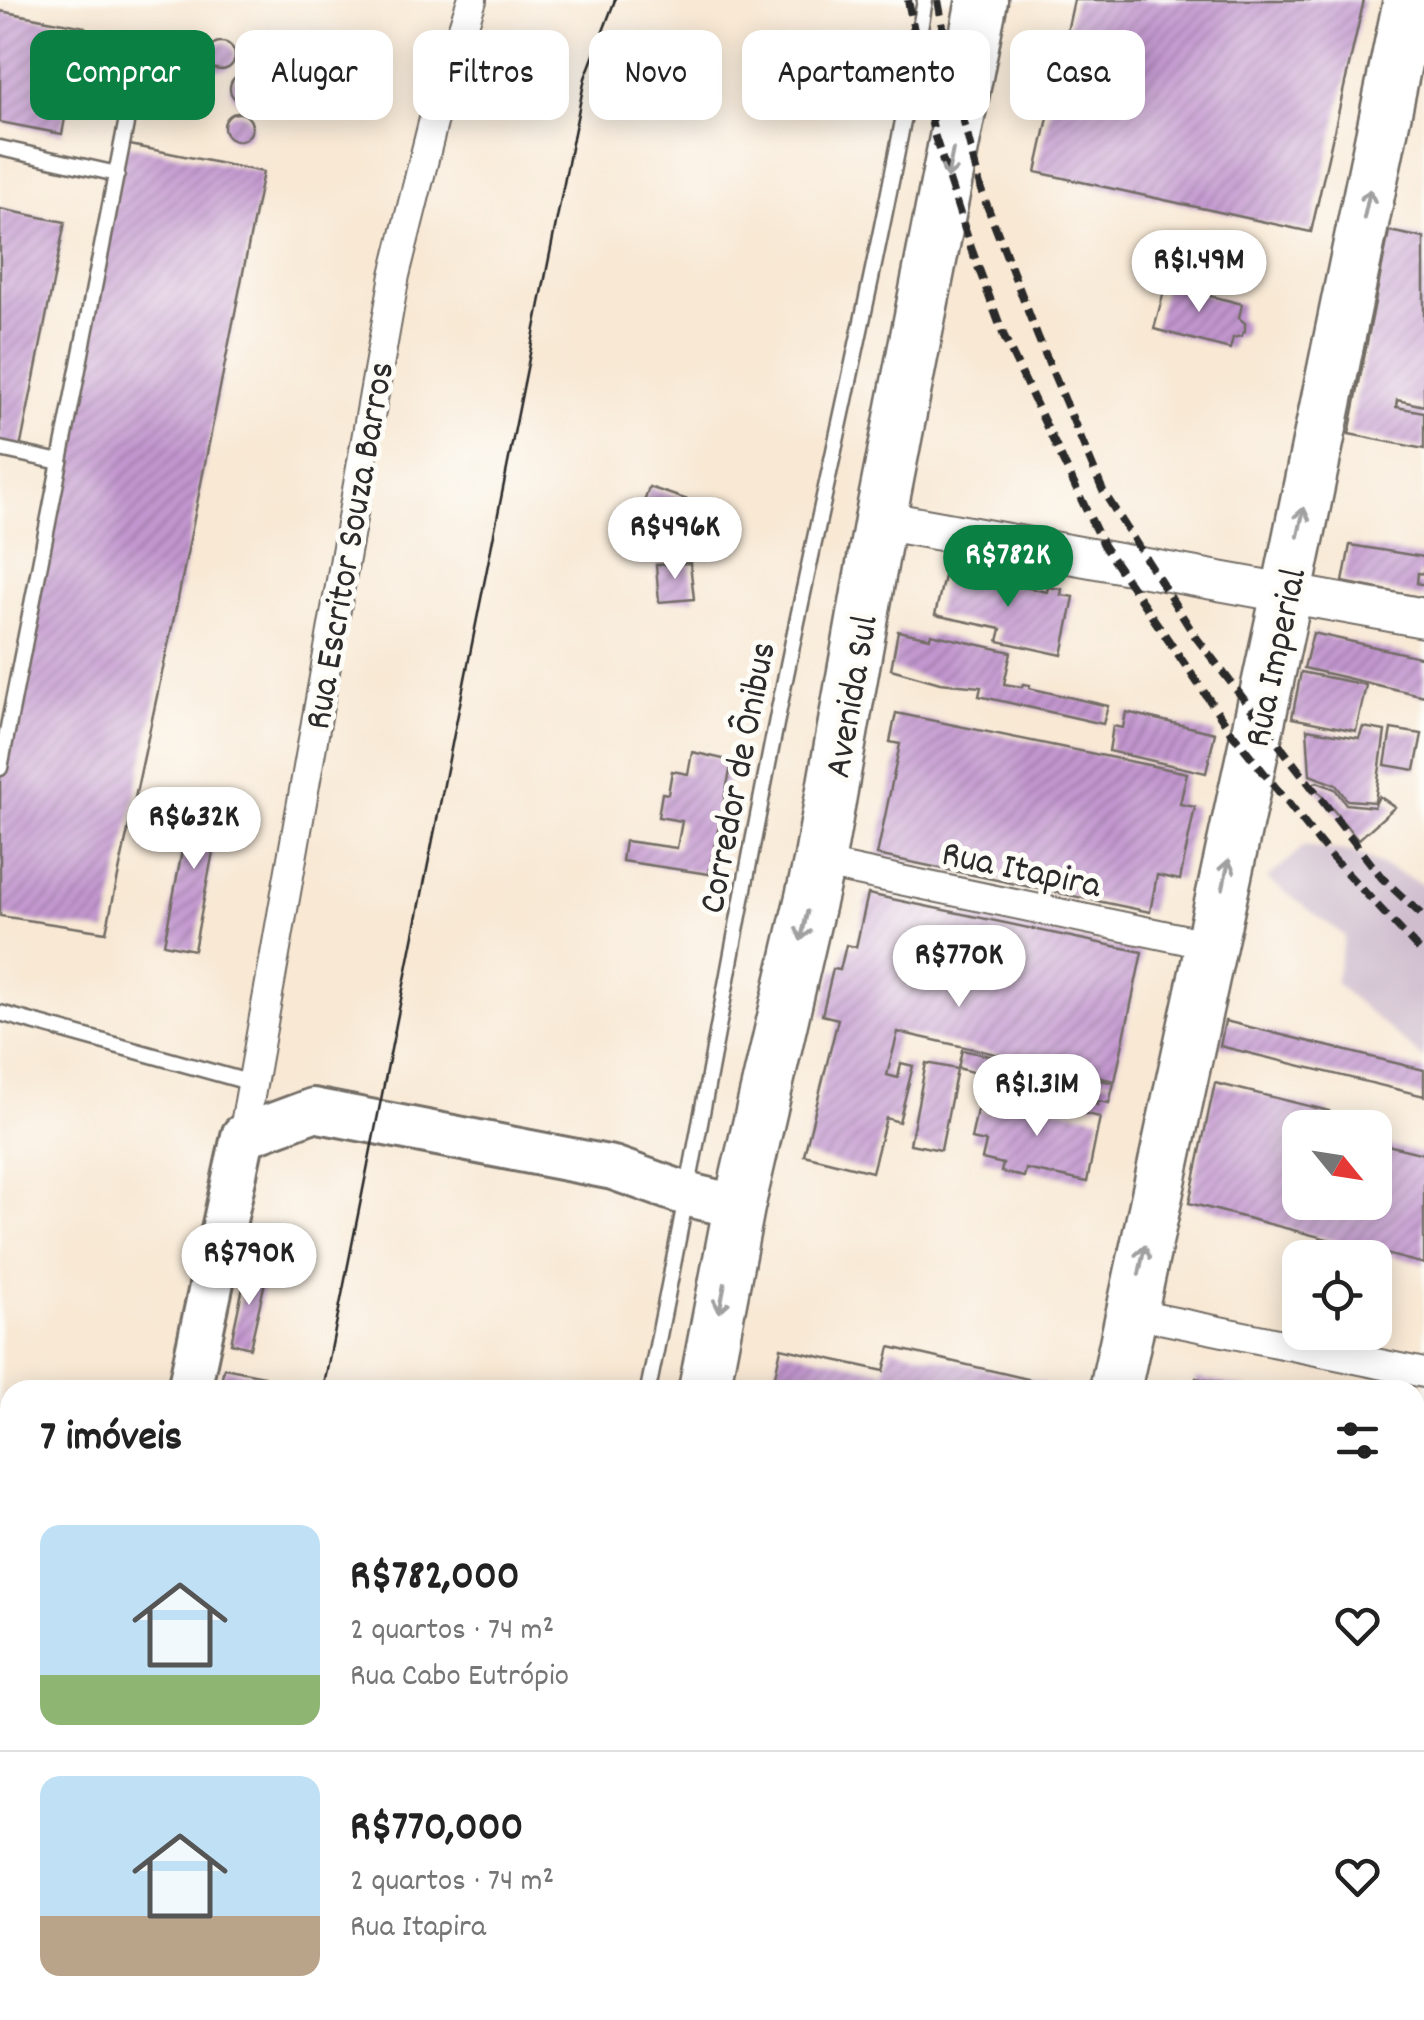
<!DOCTYPE html>
<html lang="pt">
<head>
<meta charset="utf-8">
<style>
  body { margin:0; font-family:Dekko,sans-serif; background:#f2f2f2; color:#222; height:100vh; display:flex; flex-direction:column; font-size:38px; white-space:nowrap }
  * { box-sizing:border-box; margin:0 }
  p { font-size:32px; color:#767676 }
  .icon { flex:none; width:55px; height:55px; fill:none; stroke:currentColor; stroke-width:2; stroke-linecap:round; stroke-linejoin:round }
  .map { position:relative; flex:1; overflow:hidden }
  .sheet { position:absolute; left:0px; top:1380px; width:1425px; height:640px; display:flex; flex-direction:column; background:#fff; border-radius:30px 30px 0 0; box-shadow:0 5px 25px #0003 }
  .sheet>* { flex:none }
  .guide { position:absolute; left:30px; top:30px; width:1365px; height:90px; display:flex; gap:20px }
  .needle { width:65px; rotate:120deg }
  .buttons { position:absolute; left:1282px; top:1110px; display:grid; gap:20px }
  .buttons a { display:grid; place-items:center; width:110px; height:110px; border-radius:20px; background:#fff; box-shadow:0 5px 25px #0003; font-size:50px }
  .price { position:absolute; translate:-50% -85px; padding:0 22px; border-radius:35px; background:#fff; color:#222; font-size:32px; line-height:65px; filter:drop-shadow(0 2px 5px #0008) }
  .price::after { content:''; position:absolute; left:50%; top:60px; width:30px; height:22px; margin-left:-15px; background:inherit; clip-path:polygon(0 0,100% 0,50% 100%) }
  .price.on { background:#0b8043; color:#fff }
  ul { padding:0; list-style:none }
  li { display:flex; align-items:center; gap:30px; height:250px; padding:0 40px }
  li+li { border-top:2px solid #e0e0e0 }
  li span { display:grid; place-items:center; flex:none; width:280px; height:200px; border-radius:20px; color:#555 }
  li>.icon { margin-inline-start:auto }
  span .icon { width:120px; height:120px; fill:#fffc; stroke-width:1 }
  li b { font-size:42px }
  h2 { display:flex; justify-content:space-between; align-items:center; height:120px; padding:0 40px; font-size:42px }
  .tag { padding:0 35px; border-radius:20px; background:#fff; box-shadow:0 5px 25px #0003; font-size:35px; line-height:90px }
  .tag.on { background:#0b8043; color:#fff }
  .map>svg:first-child { display:block }
  .industrial { fill:#cfbdce }
  .building { fill:url(#building-hatch) }
  .lines { fill:none; stroke-linecap:round; stroke-linejoin:round }
  .lane-casing { stroke:#736d66; stroke-width:19 }
  .street-casing { stroke:#736d66; stroke-width:32 }
  .secondary-casing { stroke:#736d66; stroke-width:42 }
  .primary-casing { stroke:#736d66; stroke-width:48 }
  .highway-casing { stroke:#736d66; stroke-width:55 }
  .lane { stroke:#fff; stroke-width:14 }
  .street { stroke:#fff; stroke-width:28 }
  .secondary { stroke:#fff; stroke-width:38 }
  .primary { stroke:#fff; stroke-width:42 }
  .highway { stroke:#fff; stroke-width:50 }
  .tram { stroke:#2b2b2b; stroke-width:2.5 }
  .rail { stroke:#2b2b2b; stroke-width:8; stroke-dasharray:15 8; stroke-linecap:butt }
  .oneway { stroke:#a0a0a0 }
  .labels { text-anchor:middle; stroke-width:10; stroke-linejoin:round; paint-order:stroke }
  .street-label { font-size:38px; fill:#2b2b2b; stroke:#fdfcf7 }
</style>
</head>
<body>
<div class="map">
<svg width="1424" height="2020" viewBox="0 0 1424 2020">
  <defs>
    <pattern id="building-hatch" width="6" height="6" patternUnits="userSpaceOnUse" patternTransform="scale(2.5)"><rect width="6" height="6" fill="#c296cf"/><path d="M-1 1l2-2M0 6l6-6M5 7l2-2" fill="none" stroke="#9e7ba8"/></pattern>
  </defs>
  <rect width="100%" height="100%" fill="#fdfcf7"/>
  <filter id="ink" filterUnits="userSpaceOnUse"><feTurbulence type="fractalNoise" baseFrequency=".01" numOctaves="2"/><feDisplacementMap in="SourceGraphic" scale="20" xChannelSelector="R" yChannelSelector="G"/><feConvolveMatrix kernelMatrix="1 2 1 2 8 2 1 2 1" color-interpolation-filters="sRGB"/></filter>
  <filter id="wash" filterUnits="userSpaceOnUse"><feTurbulence type="fractalNoise" baseFrequency=".0048" numOctaves="4" result="noise"/><feDisplacementMap in="SourceGraphic" scale="40" xChannelSelector="R" yChannelSelector="G"/><feGaussianBlur stdDeviation="2.25" result="paint"/><feColorMatrix in="noise" values="0 0 0 0 0 0 0 0 0 0 0 0 0 0 0 0 0 1.4 0 .05"/><feComposite in="paint" operator="in"/></filter>
  <g filter="url(#wash)">
    <rect width="100%" height="100%" fill="#f8e8d4"/>
    <polygon class="industrial" points="1304,846 1353,852 1424,885 1424,1059 1335,983 1345,936 1267,879"/>
    <g id="blocks">
      <g class="building">
        <polygon points="1074,0 1364,0 1311,232 1036,172"/>
        <polygon points="0,11 85,27 79,53 61,50 55,84 71,87 62,134 0,122"/>
        <circle cx="221" cy="56" r="14"/>
        <circle cx="244" cy="88" r="14"/>
        <circle cx="238" cy="127" r="14"/>
        <polygon points="125,144 263,172 178,599 106,932 0,916 0,772"/>
        <polygon points="0,209 65,222 20,449 0,445"/>
        <polygon points="1389,231 1424,238 1424,406 1397,400 1396,407 1424,412 1424,449 1349,434"/>
        <polygon points="1168,276 1193,283 1191,291 1242,304 1239,318 1245,323 1245,331 1241,336 1233,338 1230,349 1154,329"/>
        <polygon points="649,487 697,503 692,519 682,515 675,536 637,523"/>
        <polygon points="1350,545 1424,557 1424,574 1418,573 1417,583 1424,585 1424,598 1343,582"/>
        <polygon points="690,563 694,599 659,602 656,565"/>
        <polygon points="952,567 966,569 965,574 1014,586 1015,580 1024,582 1024,587 1047,592 1048,587 1062,589 1061,595 1074,597 1062,655 998,641 1001,629 935,615 945,572 950,573"/>
        <polygon points="898,631 930,638 931,634 1011,652 1004,684 1022,687 1023,684 1030,685 1029,688 1108,706 1103,724 979,696 981,687 940,683 891,669"/>
        <polygon points="1313,633 1424,658 1424,696 1304,668"/>
        <polygon points="1301,672 1366,685 1356,731 1292,718"/>
        <polygon points="1126,712 1215,733 1206,773 1109,751 1113,726 1123,728"/>
        <polygon points="896,713 1187,773 1180,804 1195,807 1180,880 1157,875 1150,912 877,855 900,744 890,742"/>
        <polygon points="1363,727 1385,731 1375,802 1347,800 1336,785 1310,775 1307,729 1359,738"/>
        <polygon points="1391,729 1422,734 1415,770 1385,765"/>
        <polygon points="692,752 732,761 709,874 622,861 625,841 677,848 682,821 658,817 662,793 668,794 672,771 688,774"/>
        <polygon points="1317,782 1335,789 1346,804 1374,807 1379,796 1395,807 1358,840 1312,784"/>
        <polygon points="193,794 223,800 194,950 164,944"/>
        <polygon points="868,894 1142,952 1115,1081 898,1032 887,1075 898,1078 901,1063 913,1066 899,1122 886,1118 872,1172 804,1155 838,1019 822,1015 833,969 840,970 846,945 856,947"/>
        <polygon points="1225,1021 1424,1070 1424,1096 1220,1046"/>
        <polygon points="962,1050 1114,1083 1109,1103 1098,1101 1098,1105 1019,1087 1020,1085 958,1068"/>
        <polygon points="926,1063 957,1069 941,1150 910,1144"/>
        <polygon points="1215,1083 1329,1111 1325,1128 1300,1128 1300,1202 1375,1202 1375,1142 1424,1154 1424,1264 1189,1203"/>
        <polygon points="997,1095 1100,1117 1087,1182 1026,1169 1024,1177 1001,1172 1003,1164 982,1159 986,1142 971,1139 977,1110 993,1113"/>
        <polygon points="247,1268 267,1273 250,1348 231,1343"/>
        <polygon points="890,1347 1045,1383 1043,1390 772,1390 781,1348 884,1371"/>
        <polygon points="224,1368 264,1376 260,1390 219,1390"/>
        <polygon points="1196,1378 1247,1388 1247,1390 1194,1390"/>
        <polygon points="1415,1498 1424,1500 1424,1607 1417,1642"/>
        <polygon points="0,1552 10,1553 10,1608 0,1608"/>
        <polygon points="4,1736 7,1761 10,1760 10,1782 0,1784 0,1737"/>
        <polygon points="1415,1773 1424,1775 1424,1939 1415,1938"/>
        <polygon points="0,1827 6,1827 10,1854 0,1855"/>
        <polygon points="0,1885 5,1885 9,1907 0,1908"/>
        <polygon points="10,1912 10,1941 4,1942 6,1957 0,1958 0,1914"/>
        <polygon points="1420,1963 1424,1964 1424,2020 1408,2020 1410,2010 1415,2010"/>
        <polygon points="10,1989 10,2001 0,2002 0,1990"/>
        <polygon points="10,2005 10,2010 48,2010 49,2020 0,2020 0,2007"/>
        <polygon points="84,2010 110,2010 111,2020 84,2020"/>
        <polygon points="621,2010 771,2010 769,2020 619,2020"/>
        <polygon points="829,2010 947,2010 945,2020 827,2020"/>
        <polygon points="1052,2010 1354,2010 1352,2020 1093,2020"/>
      </g>
    </g>
  </g>
  <g filter="url(#ink)">
    <use href="#blocks" fill-opacity="0" stroke="#736d66" stroke-width="2.5"/>
    <g class="lines">
      <defs>
        <g id="lane">
          <polyline points="0,148 117,174"/>
          <polyline points="0,449 60,462"/>
          <polyline points="0,768 142,42"/>
          <polyline points="0,1013 252,1083"/>
          <path d="M648 1390C698 1149 738 906 788 665 834 443 887 223 925 0"/>
          <polyline points="1415,1756 1424,1758"/>
          <polyline points="515,2020 517,2010"/>
        </g>
        <g id="street">
          <polyline points="819,863 1211,945"/>
          <polyline points="243,1136 395,275 439,99 472,0"/>
          <polyline points="1131,1313 1424,1373"/>
        </g>
        <polyline id="secondary" points="880,520 1424,618"/>
        <g id="primary">
          <polyline points="189,1390 243,1136 313,1110 613,1168 689,1195 739,1207"/>
          <polyline points="0,1515 10,1518"/>
        </g>
        <g id="highway">
          <polyline points="704,1390 739,1207 819,863 880,520 982,0"/>
          <polyline points="1115,1390 1287,593 1409,0"/>
          <polyline points="577,2020 579,2010"/>
          <polyline points="982,2020 984,2010"/>
        </g>
      </defs>
      <use href="#lane" class="lane-casing"/>
      <use href="#street" class="street-casing"/>
      <use href="#secondary" class="secondary-casing"/>
      <use href="#primary" class="primary-casing"/>
      <use href="#highway" class="highway-casing"/>
      <use href="#lane" class="lane"/>
      <use href="#street" class="street"/>
      <use href="#secondary" class="secondary"/>
      <use href="#primary" class="primary"/>
      <use href="#highway" class="highway"/>
      <g class="tram">
        <polyline points="323,1390 585,78 615,0"/>
        <polyline points="233,2020 234,2010"/>
      </g>
      <g class="rail">
        <polyline points="908,0 934,134 970,245 1005,339 1103,545 1232,733 1328,853 1424,955"/>
        <polyline points="938,0 950,66 981,190 1038,337 1103,491 1195,636 1382,878 1424,917"/>
      </g>
    </g>
    <defs><path id="oneway-shaft" d="M-6 0H5M1.5-3L5.5 0L1.5 3" fill="none" stroke-width="1.6" stroke-linecap="round" stroke-linejoin="round" transform="scale(2.5)"/></defs>
    <g class="oneway">
      <use href="#oneway-shaft" transform="translate(950 164) rotate(101)"/>
      <use href="#oneway-shaft" transform="translate(1367 204) rotate(-78)"/>
      <use href="#oneway-shaft" transform="translate(1301 522) rotate(-78)"/>
      <use href="#oneway-shaft" transform="translate(1226 874) rotate(-78)"/>
      <use href="#oneway-shaft" transform="translate(804 926) rotate(103)"/>
      <use href="#oneway-shaft" transform="translate(1142 1260) rotate(-78)"/>
      <use href="#oneway-shaft" transform="translate(722 1298) rotate(101)"/>
    </g>
  </g>
  <g class="labels">
    <g class="street-label">
      <text transform="translate(347 545) rotate(-80)" y="13">Rua Escritor Souza Barros</text>
      <text transform="translate(1273 657) rotate(-78)" y="13">Rua Imperial</text>
      <text transform="translate(849 696) rotate(-80)" y="13">Avenida Sul</text>
      <text transform="translate(735 777) rotate(-79)" y="13">Corredor de Ônibus</text>
      <text transform="translate(1022 867) rotate(12)" y="13">Rua Itapira</text>
    </g>
  </g>
</svg>
<div class="buttons">
<a><svg class="needle" viewBox="-14 -14 28 28"><path d="M0-13l5 13h-10z" fill="#e53935"/><path d="M0 13l5-13h-10z" fill="#767676"/></svg></a>
<a><svg class="icon" aria-label="locate" viewBox="0 0 24 24"><circle cx="12" cy="12" r="6"/><path d="M12 2v4M12 18v4M2 12h4M18 12h4"/></svg></a>
</div>
<b class="price" style="left:1199px;top:315px">R$1.49M</b>
<b class="price" style="left:675px;top:582px">R$496K</b>
<b class="price on" style="left:1008px;top:610px">R$782K</b>
<b class="price" style="left:194px;top:872px">R$632K</b>
<b class="price" style="left:959px;top:1010px">R$770K</b>
<b class="price" style="left:1037px;top:1139px">R$1.31M</b>
<b class="price" style="left:249px;top:1308px">R$790K</b>
<div class="guide">
<a class="tag on">Comprar</a>
<a class="tag">Alugar</a>
<a class="tag">Filtros</a>
<a class="tag">Novo</a>
<a class="tag">Apartamento</a>
<a class="tag">Casa</a>
</div>
<section class="sheet">
<h2>7 imóveis<svg class="icon" aria-label="filters" viewBox="0 0 24 24"><path d="M4 7h16M4 17h16"/><circle cx="9" cy="7" r="2"/><circle cx="15" cy="17" r="2"/></svg></h2>
<ul>
<li><span style="background:linear-gradient(#bfe0f5 75%,#8fb573 0)"><svg class="icon" aria-label="home" viewBox="0 0 24 24"><path d="M3 11l9-7 9 7M6 9v11h12V9"/></svg></span><div><b>R$782,000</b><p>2 quartos · 74 m²</p><p>Rua Cabo Eutrópio</p></div><svg class="icon" aria-label="heart" viewBox="0 0 24 24"><path d="M12 20l-8-8c-3-5 5-10 8-4 3-6 11-1 8 4z"/></svg></li>
<li><span style="background:linear-gradient(#bfe0f5 70%,#b9a48a 0)"><svg class="icon" aria-label="home" viewBox="0 0 24 24"><path d="M3 11l9-7 9 7M6 9v11h12V9"/></svg></span><div><b>R$770,000</b><p>2 quartos · 74 m²</p><p>Rua Itapira</p></div><svg class="icon" aria-label="heart" viewBox="0 0 24 24"><path d="M12 20l-8-8c-3-5 5-10 8-4 3-6 11-1 8 4z"/></svg></li>
</ul>
</section>
</div>
</body>
</html>
